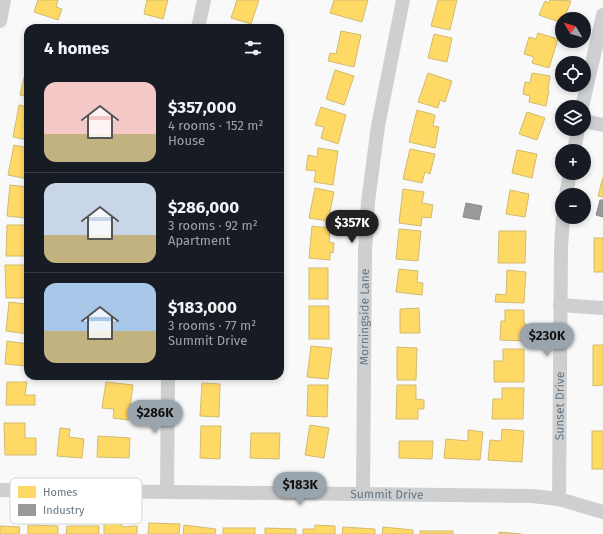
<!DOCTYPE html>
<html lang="en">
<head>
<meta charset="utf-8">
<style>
  body { margin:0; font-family:"Fira Sans",sans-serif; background:#20242c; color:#f1f3f6; height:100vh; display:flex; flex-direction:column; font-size:15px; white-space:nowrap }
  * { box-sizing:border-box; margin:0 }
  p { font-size:13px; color:#9ea1a6 }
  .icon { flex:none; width:22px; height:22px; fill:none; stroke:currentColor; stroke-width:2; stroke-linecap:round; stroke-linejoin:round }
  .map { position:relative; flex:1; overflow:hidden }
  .side { position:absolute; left:24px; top:24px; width:260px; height:356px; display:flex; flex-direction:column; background:#171b24; border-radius:12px; box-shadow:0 2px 6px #0003 }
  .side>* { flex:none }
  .needle { width:26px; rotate:308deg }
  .tools { position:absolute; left:555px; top:12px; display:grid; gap:8px }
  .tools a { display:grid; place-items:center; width:36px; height:36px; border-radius:50%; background:#171b24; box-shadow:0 2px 6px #0003; font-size:20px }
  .price { position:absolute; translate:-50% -34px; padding:0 9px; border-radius:14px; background:#99a4ac; color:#111; font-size:13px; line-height:26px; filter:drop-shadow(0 1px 2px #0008) }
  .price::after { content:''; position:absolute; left:50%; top:24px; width:12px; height:9px; margin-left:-6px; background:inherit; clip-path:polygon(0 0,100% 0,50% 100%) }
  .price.on { background:#222; color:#fff }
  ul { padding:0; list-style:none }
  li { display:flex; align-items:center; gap:12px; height:100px; padding:0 20px }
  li+li { border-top:1px solid #363941 }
  li span { display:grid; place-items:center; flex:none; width:112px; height:80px; border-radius:12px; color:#555 }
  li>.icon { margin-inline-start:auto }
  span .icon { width:48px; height:48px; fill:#fffc; stroke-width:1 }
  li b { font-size:17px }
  h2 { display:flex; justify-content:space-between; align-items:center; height:48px; padding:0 20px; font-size:17px }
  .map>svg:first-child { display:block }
  .homes { fill:#ffd966; stroke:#d1bb6f }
  .industry { fill:#999; stroke:#898e92 }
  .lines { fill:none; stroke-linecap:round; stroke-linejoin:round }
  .minor { stroke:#cecfd0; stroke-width:14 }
  .labels { text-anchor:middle; stroke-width:4; stroke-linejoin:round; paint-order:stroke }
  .street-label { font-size:12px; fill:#657683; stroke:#fff }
  .key { fill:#fff; stroke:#d1d6da; stroke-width:1 }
  .key-label { font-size:11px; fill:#657683 }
</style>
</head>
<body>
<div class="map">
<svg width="603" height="534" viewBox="0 0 603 534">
  <rect width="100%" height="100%" fill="#f9f9f9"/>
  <g class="homes">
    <polygon points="38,0 58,0 56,7 62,9 58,20 34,12"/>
    <polygon points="147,0 168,0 163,19 144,14"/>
    <polygon points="237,0 259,0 251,24 231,18"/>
    <polygon points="334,0 368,0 362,22 330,13"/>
    <polygon points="438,0 457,0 450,30 431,26"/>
    <polygon points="550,0 571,1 564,19 562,19 562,23 539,15 545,1 549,3"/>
    <polygon points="341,31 361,35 354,67 328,61 330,53 336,54"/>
    <polygon points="538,33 558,39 549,68 532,63 534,57 524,54 529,37 536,39"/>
    <polygon points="434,34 452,38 447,62 428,58"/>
    <polygon points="27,65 28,65 28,97 20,95"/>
    <polygon points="335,70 354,76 344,105 326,99"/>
    <polygon points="428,73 452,81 445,102 440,100 438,108 418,102"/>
    <polygon points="532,73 550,76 548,89 549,90 546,106 529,102 530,96 523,94 525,82 530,83"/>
    <polygon points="19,105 28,107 28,140 13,137"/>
    <polygon points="321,107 346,115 338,144 321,138 324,127 315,125"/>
    <polygon points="417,110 435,115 433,126 439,127 435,148 409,142"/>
    <polygon points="527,112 545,118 537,140 519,134"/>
    <polygon points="14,145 28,148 28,179 8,175"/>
    <polygon points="318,148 338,151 333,185 314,182 316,171 306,170 308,155 317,157"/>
    <polygon points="410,149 435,154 430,174 425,172 422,183 403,179"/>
    <polygon points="517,150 537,154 532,178 512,173"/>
    <polygon points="603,177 603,197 598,196"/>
    <polygon points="10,185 28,187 26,218 7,216"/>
    <polygon points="315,188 334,192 328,221 309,218"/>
    <polygon points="403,189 424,192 422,203 433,205 431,218 422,217 421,226 399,223"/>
    <polygon points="510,190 529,194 525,217 506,214"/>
    <polygon points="7,225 27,225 27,256 6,256"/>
    <polygon points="312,226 330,228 329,242 334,243 333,253 330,252 330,260 309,258"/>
    <polygon points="399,229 421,231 418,261 396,259"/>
    <polygon points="499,231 526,231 525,263 498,263"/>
    <rect x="594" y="238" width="9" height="34"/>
    <polygon points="5,265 26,265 27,298 6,298"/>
    <rect x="309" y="268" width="19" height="31"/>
    <polygon points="399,269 418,271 417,282 423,283 422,295 396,292"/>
    <polygon points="507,270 526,272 524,303 495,302 496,294 506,295"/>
    <polygon points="9,302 26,304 25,316 28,316 28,334 6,331"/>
    <rect x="309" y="306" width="20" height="33"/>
    <polygon points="419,308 420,333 400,333 400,309"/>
    <polygon points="505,310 524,310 524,323 526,324 526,341 500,340 501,321 505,321"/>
    <polygon points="7,341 28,344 26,366 5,364"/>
    <polygon points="593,345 603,345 603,385 593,386"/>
    <polygon points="311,346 332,348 328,379 307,377"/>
    <polygon points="397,347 417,348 416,380 397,380"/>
    <polygon points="503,349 524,349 524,382 494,382 494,361 503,361"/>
    <polygon points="7,382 27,382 25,395 35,395 35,405 6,405"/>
    <polygon points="106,382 133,385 128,420 113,418 114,409 102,408"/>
    <polygon points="202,383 220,384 219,417 200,416"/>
    <polygon points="308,385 328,385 327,417 307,416"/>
    <polygon points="397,385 416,385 416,399 424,400 424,409 418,409 418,419 396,419"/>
    <polygon points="502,388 524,388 523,419 492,419 493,399 502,399"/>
    <polygon points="4,423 25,423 25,438 36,438 36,455 5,455"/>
    <polygon points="310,425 329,428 324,458 305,455"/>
    <polygon points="201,426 221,426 220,459 200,458"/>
    <polygon points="60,428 70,429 69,437 84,439 82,458 57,456"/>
    <polygon points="502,429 524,431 522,462 488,460 490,440 501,441"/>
    <polygon points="468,430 483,432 480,460 444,458 446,439 468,441"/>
    <rect x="592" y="431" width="11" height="38"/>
    <polygon points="251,433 280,433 279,459 250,458"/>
    <polygon points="98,436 130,438 129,458 97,457"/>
    <polygon points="399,441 433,441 432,459 399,458"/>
    <polygon points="104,523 122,523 122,527 137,526 137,534 104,534"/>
    <polygon points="149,523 180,524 179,534 148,534"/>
    <polygon points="28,525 58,526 58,534 28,534"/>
    <polygon points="184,525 216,529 215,534 183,534"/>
    <polygon points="315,525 335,526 335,534 303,534 303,529 315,529"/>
    <polygon points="0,526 20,527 19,534 0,534"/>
    <polygon points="67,526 99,526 99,534 66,534"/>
    <polygon points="343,527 375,529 375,534 342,534"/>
    <polygon points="383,527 413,530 413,534 382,534"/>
    <rect x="223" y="528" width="32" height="6"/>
    <polygon points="265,528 296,529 296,534 265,534"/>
    <rect x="420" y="531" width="33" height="3"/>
    <polygon points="499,532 521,534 499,534"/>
  </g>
  <g class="industry">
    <polygon points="600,200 603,200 603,217 596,215"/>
    <polygon points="466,203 482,206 479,220 463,217"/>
  </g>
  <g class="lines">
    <g class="minor">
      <polyline points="0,21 4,0"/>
      <polyline points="198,28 204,0"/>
      <polyline points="582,107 603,15"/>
      <polyline points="584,121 603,125"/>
      <polyline points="574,151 578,129"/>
      <polyline points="566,195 570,173"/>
      <polyline points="560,305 603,308"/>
      <path id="s1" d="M0 490 532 496 559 499 603 512"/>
      <polyline points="167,492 168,376"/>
      <path id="s2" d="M363 494 365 250 368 202 378 126 403 0"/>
      <path id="s3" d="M559 499 561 248 563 217"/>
    </g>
  </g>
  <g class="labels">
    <g class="street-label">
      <text dy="4" stroke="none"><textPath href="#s2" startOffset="177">Morningside Lane</textPath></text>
      <text dy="4" stroke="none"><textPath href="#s3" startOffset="93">Sunset Drive</textPath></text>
      <text dy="4" stroke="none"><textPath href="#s1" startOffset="387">Summit Drive</textPath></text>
    </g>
  </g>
  <rect x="10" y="478" width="132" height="46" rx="6" class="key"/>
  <rect x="18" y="486" width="18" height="12" fill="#ffd966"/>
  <rect x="18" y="504" width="18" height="12" fill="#999"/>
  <g class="key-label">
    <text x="43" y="496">Homes</text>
    <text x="43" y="514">Industry</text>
  </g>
</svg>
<div class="tools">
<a><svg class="needle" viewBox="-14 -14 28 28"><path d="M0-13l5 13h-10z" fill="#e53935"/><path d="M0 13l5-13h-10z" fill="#9ea1a6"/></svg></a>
<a><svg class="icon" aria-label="locate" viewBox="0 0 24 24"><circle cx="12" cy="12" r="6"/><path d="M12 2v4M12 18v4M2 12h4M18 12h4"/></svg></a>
<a><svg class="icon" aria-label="layers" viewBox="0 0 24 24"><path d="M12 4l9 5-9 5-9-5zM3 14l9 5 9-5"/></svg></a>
<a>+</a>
<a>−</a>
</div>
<b class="price on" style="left:352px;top:244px">$357K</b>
<b class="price" style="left:547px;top:357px">$230K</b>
<b class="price" style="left:155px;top:434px">$286K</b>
<b class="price" style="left:300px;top:506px">$183K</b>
<section class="side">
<h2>4 homes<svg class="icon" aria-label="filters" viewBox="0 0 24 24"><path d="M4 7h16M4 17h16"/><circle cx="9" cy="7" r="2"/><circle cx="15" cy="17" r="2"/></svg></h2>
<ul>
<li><span style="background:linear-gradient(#f6c9c9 65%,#c2b280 0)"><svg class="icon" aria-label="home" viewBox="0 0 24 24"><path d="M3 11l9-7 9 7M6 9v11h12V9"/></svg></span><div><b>$357,000</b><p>4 rooms · 152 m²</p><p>House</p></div></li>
<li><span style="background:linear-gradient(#c9d6e8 65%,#c2b280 0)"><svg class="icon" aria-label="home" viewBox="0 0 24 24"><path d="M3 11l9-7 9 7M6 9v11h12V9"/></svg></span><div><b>$286,000</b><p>3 rooms · 92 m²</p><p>Apartment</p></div></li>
<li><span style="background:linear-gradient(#a9c7e8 60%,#c2b280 0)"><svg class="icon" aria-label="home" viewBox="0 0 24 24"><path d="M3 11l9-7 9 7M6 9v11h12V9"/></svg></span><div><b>$183,000</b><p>3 rooms · 77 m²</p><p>Summit Drive</p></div></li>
</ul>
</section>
</div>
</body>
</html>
